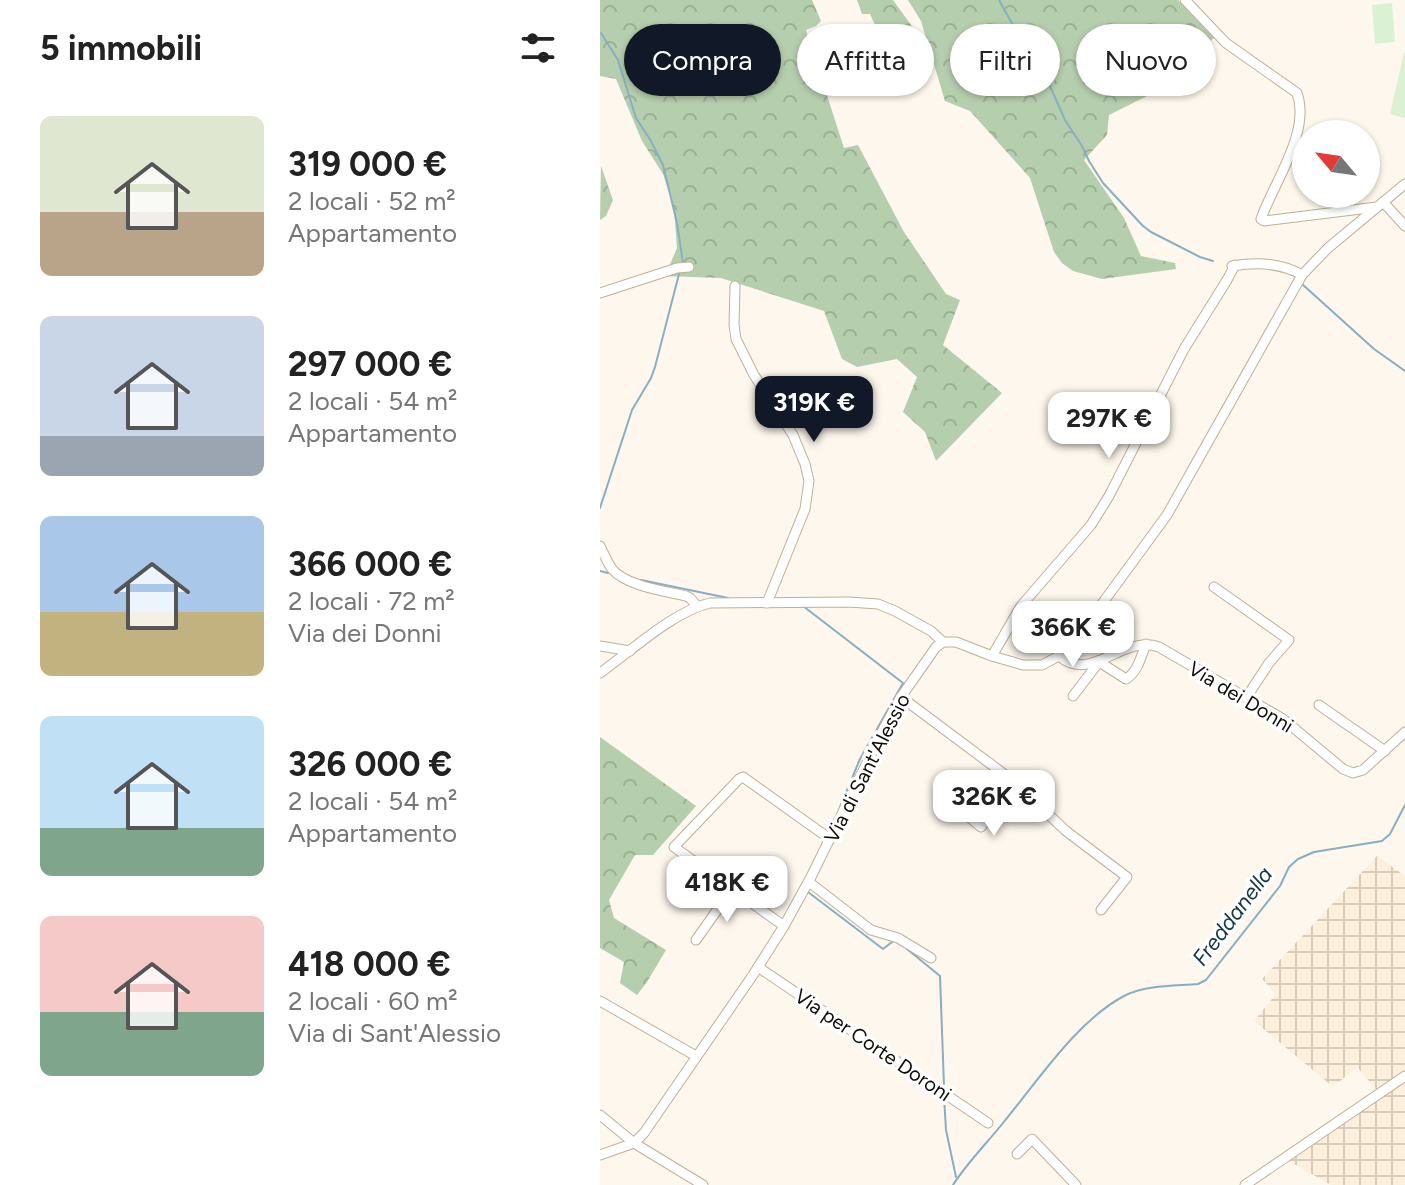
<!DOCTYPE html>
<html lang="it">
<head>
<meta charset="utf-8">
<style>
  body { margin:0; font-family:Figtree,sans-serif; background:#f6f6f6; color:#222; height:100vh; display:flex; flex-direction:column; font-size:30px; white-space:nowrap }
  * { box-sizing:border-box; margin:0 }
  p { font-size:26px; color:#767676 }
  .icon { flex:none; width:44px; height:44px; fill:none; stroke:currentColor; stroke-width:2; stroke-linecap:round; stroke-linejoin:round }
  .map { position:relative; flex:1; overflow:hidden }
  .details { display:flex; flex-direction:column; background:#fff; width:600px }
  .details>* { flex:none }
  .top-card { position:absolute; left:24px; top:24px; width:660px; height:72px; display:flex; gap:16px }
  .needle { width:52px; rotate:299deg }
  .buttons { position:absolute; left:692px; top:120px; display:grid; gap:16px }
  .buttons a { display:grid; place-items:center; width:88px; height:88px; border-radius:50%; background:#fff; box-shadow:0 2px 6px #0004; font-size:40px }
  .price { position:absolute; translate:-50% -68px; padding:0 18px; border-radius:16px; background:#fff; color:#222; font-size:26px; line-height:52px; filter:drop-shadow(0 2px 4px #0008) }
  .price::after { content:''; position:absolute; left:50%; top:48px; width:24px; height:18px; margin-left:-12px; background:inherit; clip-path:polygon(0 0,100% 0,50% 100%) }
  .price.selected { background:#111827; color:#fff }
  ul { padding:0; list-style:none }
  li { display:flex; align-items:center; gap:24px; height:200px; padding:0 40px }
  li span { display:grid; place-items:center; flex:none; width:224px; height:160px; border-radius:12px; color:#555 }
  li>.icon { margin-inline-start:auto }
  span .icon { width:96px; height:96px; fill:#fffc; stroke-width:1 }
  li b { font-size:34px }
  h2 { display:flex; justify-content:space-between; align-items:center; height:96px; padding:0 40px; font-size:34px }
  .pill { padding:0 28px; border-radius:36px; background:#fff; box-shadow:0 2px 6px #0004; font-size:28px; line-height:72px }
  .pill.selected { background:#111827; color:#fff }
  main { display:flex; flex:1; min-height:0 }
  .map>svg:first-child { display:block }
  .industrial { fill:url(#industrial-grid) }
  .forest { fill:url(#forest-crowns) }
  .pitch { fill:#dbf1d4 }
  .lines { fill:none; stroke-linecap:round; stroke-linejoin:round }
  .stream { stroke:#87afc4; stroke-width:2 }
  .minor-casing { stroke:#bfaf97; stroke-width:11 }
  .minor { stroke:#fff; stroke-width:9 }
  .labels { text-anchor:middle; stroke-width:7; stroke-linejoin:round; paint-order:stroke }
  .street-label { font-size:20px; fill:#100b04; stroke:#fff }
  .water-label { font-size:22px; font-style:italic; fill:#133747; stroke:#fff }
</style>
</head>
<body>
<main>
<section class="details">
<h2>5 immobili<svg class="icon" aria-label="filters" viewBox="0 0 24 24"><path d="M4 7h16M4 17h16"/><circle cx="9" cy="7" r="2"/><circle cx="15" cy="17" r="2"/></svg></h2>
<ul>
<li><span style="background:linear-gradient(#dfe7d0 60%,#b9a48a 0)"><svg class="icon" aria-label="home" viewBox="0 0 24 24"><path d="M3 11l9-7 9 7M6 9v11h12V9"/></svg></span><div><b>319 000 €</b><p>2 locali · 52 m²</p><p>Appartamento</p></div></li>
<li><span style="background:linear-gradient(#c9d6e8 75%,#9aa5b1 0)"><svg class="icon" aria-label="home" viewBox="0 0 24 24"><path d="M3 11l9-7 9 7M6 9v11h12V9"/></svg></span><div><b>297 000 €</b><p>2 locali · 54 m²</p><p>Appartamento</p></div></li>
<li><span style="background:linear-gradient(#a9c7e8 60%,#c2b280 0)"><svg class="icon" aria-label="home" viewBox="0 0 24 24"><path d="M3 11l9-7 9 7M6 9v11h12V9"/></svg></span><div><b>366 000 €</b><p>2 locali · 72 m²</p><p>Via dei Donni</p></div></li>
<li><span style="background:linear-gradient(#bfe0f5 70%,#7fa58c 0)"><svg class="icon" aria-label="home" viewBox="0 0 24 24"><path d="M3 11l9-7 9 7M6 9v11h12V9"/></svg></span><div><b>326 000 €</b><p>2 locali · 54 m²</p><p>Appartamento</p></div></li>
<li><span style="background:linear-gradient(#f6c9c9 60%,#7fa58c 0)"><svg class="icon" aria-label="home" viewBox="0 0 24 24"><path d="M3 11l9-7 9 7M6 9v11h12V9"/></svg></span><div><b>418 000 €</b><p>2 locali · 60 m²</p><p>Via di Sant'Alessio</p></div></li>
</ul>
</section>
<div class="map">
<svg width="805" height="1185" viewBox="0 0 805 1185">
  <defs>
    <pattern id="industrial-grid" width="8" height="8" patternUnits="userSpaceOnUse" patternTransform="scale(2)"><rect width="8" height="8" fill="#fcefdc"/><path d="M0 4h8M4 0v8" fill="none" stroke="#d7ccbb"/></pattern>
    <pattern id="forest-crowns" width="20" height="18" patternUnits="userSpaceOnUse" patternTransform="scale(2)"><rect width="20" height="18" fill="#b5cead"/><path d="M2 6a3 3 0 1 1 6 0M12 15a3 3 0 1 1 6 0" fill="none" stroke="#9bb093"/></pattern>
  </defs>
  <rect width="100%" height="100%" fill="#fef7ed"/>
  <polygon class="industrial" points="777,856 805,876 805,1185 731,1185 687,1160 781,1095 757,1067 733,1087 654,1021 676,994 662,979"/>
  <g class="forest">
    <polygon points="0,0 212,0 221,21 216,26 206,30 244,148 258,145 304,232 346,294 360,300 343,345 402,393 336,461 325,432 303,412 317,377 297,359 257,367 242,359 224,311 121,278 65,276 77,248 74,208 63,174 42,141 16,79 0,76"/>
    <polygon points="257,0 293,0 314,29 316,48 295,58 300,86 291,89 269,35 276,27 270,14 262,14"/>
    <polygon points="308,0 578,0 614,38 547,96 509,115 507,135 484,160 524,218 541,256 575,263 576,269 502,279 473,271 462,263 454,252 430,178 370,111 345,101 321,21"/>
    <polygon points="1,166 13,200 6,216 0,220"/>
    <polygon points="0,737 96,806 53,855 35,855 9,900 14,918 66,950 47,982 37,995 20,983 24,962 0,948"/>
  </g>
  <g class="pitch">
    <polygon points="792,3 795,42 775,44 772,5"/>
    <polygon points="804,52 805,53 805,118 790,114"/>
  </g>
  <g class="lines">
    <g class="stream">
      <polyline points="399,0 423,43 450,86 465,120 482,146 489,161 503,183 543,226 551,232 600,257 613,261"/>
      <polyline points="1,33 18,60 36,118 51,141 63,165 77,223 83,263"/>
      <polyline points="702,284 774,349 805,371"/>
      <polyline points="0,508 32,410 51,378 55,367 79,274"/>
      <polyline points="0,571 8,573"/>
      <polyline points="41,580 128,598"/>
      <polyline points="203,606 303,683 260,759 240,807"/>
      <polyline points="208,892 283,949 292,942"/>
      <polyline points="307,949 340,976 344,1086"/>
      <polyline points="344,1097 346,1130 356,1177"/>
      <path d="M353 1185C367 1163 387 1143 403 1123 437 1082 478 1019 526 995 547 985 574 986 598 984L606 980 680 886 689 867 698 859 714 852 782 841 790 834 805 805"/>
    </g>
    <defs>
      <g id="minor">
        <path d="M585 0 626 43 697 93C711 132 674 182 661 219L664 221 777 207"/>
        <polyline points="783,202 805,226"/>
        <path d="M632 266C656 262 680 262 702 275"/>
        <polyline points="135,286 134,325 136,339 154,375 193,435 205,464 209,481 205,509 167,603"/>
        <polyline points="0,293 77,268 89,267"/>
        <path d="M0 546C4 554 7 562 12 569 26 586 65 591 86 596L90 598 97 606"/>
        <polyline points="614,587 689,640 669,663 646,698"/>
        <polyline points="0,646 30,651"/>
        <polyline points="392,656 421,606 491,525 509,496 584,349 627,280 635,265"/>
        <path d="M459 656C492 684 522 634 559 647L683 719 743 769 753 773 763 770 805 732"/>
        <path d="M501 661 504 665 526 679C538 672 541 656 546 644"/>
        <path d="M0 673C31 651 74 611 110 603L249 602 278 604 295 611 331 631 343 642"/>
        <polyline points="473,696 499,662"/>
        <polyline points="301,697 412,780 466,831 527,877 501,910"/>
        <polyline points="719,705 785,751"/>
        <polyline points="357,807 381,827 413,782"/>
        <polyline points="209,882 271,930 298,938 331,958"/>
        <polyline points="184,926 74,847 139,779 143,777 230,839"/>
        <polyline points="96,940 132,889"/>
        <polyline points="158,967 388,1123"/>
        <polyline points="0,1001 96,1056"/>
        <polyline points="0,1115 34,1143 103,1185"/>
        <polyline points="417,1154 432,1139 476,1185"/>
        <polyline points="0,1155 34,1143 44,1133 153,975 184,926 211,877 284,728 301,697 336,647 343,642 356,642 392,656 423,665 442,665 459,656 496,612 567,515 702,275 728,248 805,184"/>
        <polyline points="645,1185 805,1076"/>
      </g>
    </defs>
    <use href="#minor" class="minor-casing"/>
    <use href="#minor" class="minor"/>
  </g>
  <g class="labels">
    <g class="street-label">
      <text transform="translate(641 697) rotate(31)" y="7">Via dei Donni</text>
      <text transform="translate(267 768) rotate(-63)" y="7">Via di Sant'Alessio</text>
      <text transform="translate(273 1045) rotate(34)" y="7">Via per Corte Doroni</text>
    </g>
    <g class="water-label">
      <text transform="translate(632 916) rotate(-53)" y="8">Freddanella</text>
    </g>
  </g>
</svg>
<div class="buttons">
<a><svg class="needle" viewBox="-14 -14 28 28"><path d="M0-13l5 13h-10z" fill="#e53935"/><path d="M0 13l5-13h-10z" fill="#767676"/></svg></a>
</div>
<b class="price selected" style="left:214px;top:444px">319K €</b>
<b class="price" style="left:509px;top:460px">297K €</b>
<b class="price" style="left:473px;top:669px">366K €</b>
<b class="price" style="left:394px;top:838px">326K €</b>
<b class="price" style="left:127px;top:924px">418K €</b>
<div class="top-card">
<a class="pill selected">Compra</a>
<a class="pill">Affitta</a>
<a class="pill">Filtri</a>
<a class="pill">Nuovo</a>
</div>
</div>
</main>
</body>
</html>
